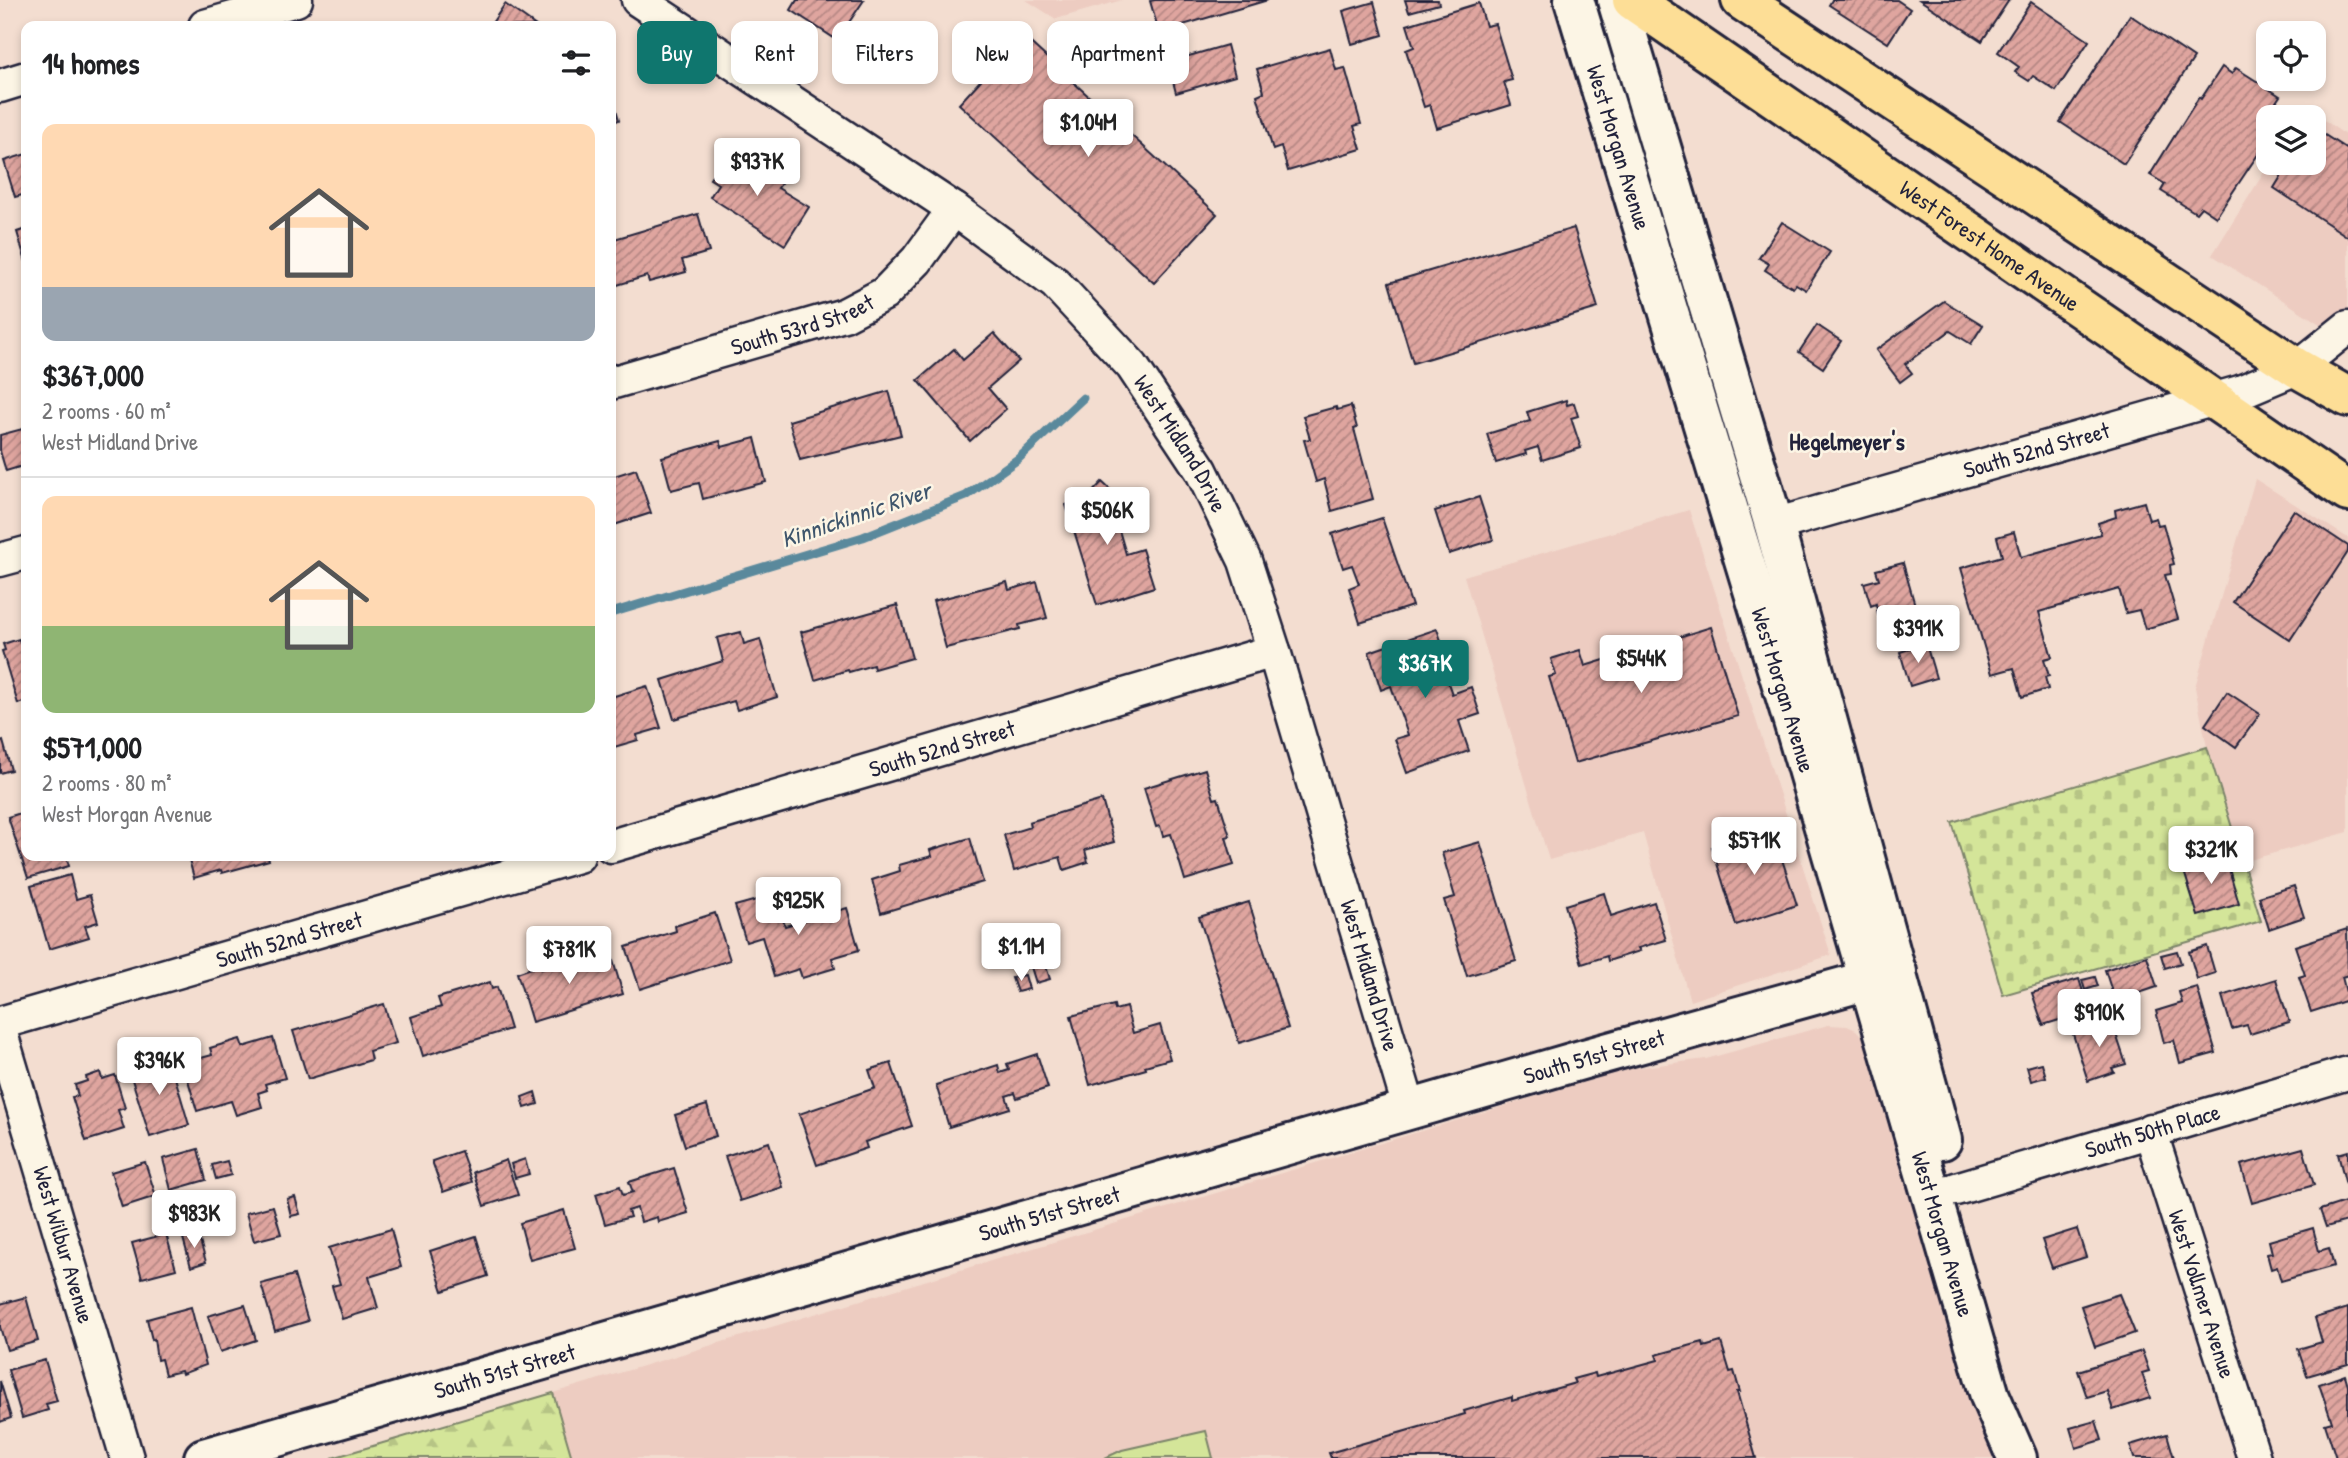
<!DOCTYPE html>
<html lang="en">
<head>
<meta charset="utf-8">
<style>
  body { margin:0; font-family:"Patrick Hand",sans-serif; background:#f2f2f2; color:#202124; height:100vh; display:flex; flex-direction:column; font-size:26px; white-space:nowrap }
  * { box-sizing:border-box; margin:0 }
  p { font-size:23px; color:#757577 }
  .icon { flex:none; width:38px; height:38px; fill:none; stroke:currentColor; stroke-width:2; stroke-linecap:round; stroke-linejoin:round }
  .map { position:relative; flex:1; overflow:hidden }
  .sheet { position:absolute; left:21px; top:21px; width:595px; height:840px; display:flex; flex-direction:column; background:#fff; border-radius:14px; box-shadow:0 4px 10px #0003 }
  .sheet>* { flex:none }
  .banner { position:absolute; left:637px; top:21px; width:665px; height:63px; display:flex; gap:14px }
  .fabs { position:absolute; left:2256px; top:21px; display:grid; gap:14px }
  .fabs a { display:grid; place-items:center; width:70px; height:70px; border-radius:14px; background:#fff; box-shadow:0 4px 10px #0003; font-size:35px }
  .price { position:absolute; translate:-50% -60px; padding:0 16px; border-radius:7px; background:#fff; color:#222; font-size:23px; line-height:46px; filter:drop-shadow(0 2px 4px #0008) }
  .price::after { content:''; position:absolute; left:50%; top:42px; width:21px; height:16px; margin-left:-10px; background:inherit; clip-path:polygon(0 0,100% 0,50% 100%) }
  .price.current { background:#0f766e; color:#fff }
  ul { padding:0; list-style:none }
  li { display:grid; align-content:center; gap:14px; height:371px; padding:0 21px }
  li+li { border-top:2px solid #e0e0e0 }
  li span { display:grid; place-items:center; height:217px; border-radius:14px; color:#555 }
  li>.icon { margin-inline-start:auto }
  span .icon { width:126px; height:126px; fill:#fffc; stroke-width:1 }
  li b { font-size:30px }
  h2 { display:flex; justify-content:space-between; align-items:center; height:84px; padding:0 21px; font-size:30px }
  .pill { padding:0 24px; border-radius:14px; background:#fff; box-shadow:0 4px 10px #0003; font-size:24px; line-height:63px }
  .pill.current { background:#0f766e; color:#fff }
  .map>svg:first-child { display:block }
  .built { fill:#edccc1 }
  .forest { fill:url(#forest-firs); stroke:#7b846a; stroke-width:2 }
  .cemetery { fill:url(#cemetery-stones); stroke:#7b846a; stroke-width:2 }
  .park { fill:#d4e599; stroke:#7b846a; stroke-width:2 }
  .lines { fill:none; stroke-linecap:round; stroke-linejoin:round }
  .stream { stroke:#5a899c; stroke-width:9 }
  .building { fill:url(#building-hatch); stroke:#22223b; stroke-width:2 }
  .minor-casing { stroke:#22223b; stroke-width:37 }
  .tertiary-casing { stroke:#22223b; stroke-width:44 }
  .primary-casing { stroke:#22223b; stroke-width:44 }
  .minor { stroke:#fcf5e5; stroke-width:32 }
  .tertiary { stroke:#fcf5e5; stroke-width:38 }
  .primary { stroke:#fdde96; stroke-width:38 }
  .labels { text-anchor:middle; stroke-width:5; stroke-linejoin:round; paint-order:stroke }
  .street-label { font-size:23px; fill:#22223b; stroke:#fcf5e5 }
  .neighbourhood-label { font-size:24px; font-weight:bold; fill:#22223b; stroke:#fcf5e5 }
  .water-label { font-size:24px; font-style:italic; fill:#3e556c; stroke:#fcf5e5 }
</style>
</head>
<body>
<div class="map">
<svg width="2348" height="1458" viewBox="0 0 2348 1458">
  <defs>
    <pattern id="forest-firs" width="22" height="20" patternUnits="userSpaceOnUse" patternTransform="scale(1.75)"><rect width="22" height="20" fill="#d4e599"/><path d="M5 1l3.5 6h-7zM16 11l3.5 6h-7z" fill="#b6c485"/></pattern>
    <pattern id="cemetery-stones" width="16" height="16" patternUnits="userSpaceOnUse" patternTransform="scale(1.75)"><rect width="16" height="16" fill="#d4e599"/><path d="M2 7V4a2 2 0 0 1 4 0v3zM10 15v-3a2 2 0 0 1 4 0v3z" fill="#b6c485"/></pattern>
    <pattern id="building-hatch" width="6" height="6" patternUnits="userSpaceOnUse" patternTransform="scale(1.75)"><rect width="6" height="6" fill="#dfa59f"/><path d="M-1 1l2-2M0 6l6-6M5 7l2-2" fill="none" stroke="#b48683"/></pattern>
  </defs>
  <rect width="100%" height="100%" fill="#f3ddd0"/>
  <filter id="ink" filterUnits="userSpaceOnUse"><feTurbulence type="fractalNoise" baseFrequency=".0143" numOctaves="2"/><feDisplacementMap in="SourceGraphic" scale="14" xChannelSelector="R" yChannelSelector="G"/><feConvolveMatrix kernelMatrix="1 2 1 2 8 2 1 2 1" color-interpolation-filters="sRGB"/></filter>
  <g filter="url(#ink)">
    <g class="built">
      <polygon points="1026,0 1122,0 1056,19"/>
      <polygon points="2305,106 2348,137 2348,342 2212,255 2270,163 2314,163 2314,117 2298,117"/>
      <polygon points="2255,479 2348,538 2348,832 2243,862 2207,747 2195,687"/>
      <polygon points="1689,510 1831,955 1690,1001 1643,833 1549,860 1464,576"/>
      <polygon points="1828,1025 1847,1026 1856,1030 1869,1043 1927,1246 1994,1458 572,1458 553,1393 1627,1069 1706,1059"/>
    </g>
    <polygon class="forest" points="553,1393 572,1458 332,1458"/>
    <polygon class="cemetery" points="2207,747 2261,921 2003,995 1952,822"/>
    <polygon class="park" points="1206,1431 1213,1458 1105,1458 1122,1450"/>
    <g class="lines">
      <polyline class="stream" points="611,613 863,537 966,496 1018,459 1083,398"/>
    </g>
    <g class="building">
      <polygon points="797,0 864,0 837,40 791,10"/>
      <polygon points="1154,0 1268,0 1159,32 1150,1"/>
      <polygon points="1405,0 1438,0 1439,4 1409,12"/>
      <polygon points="1832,0 1897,0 1910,9 1888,43 1829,5"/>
      <polygon points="1920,0 2009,0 1982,41"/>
      <polygon points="1374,2 1383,35 1352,44 1343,11"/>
      <polygon points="2031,2 2089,41 2056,91 2033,76 2029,81 2015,72 2019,67 1998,52"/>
      <polygon points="1479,3 1486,26 1495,24 1512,80 1504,82 1511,105 1437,128 1430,105 1424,107 1406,50 1414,47 1407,25"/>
      <polygon points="505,4 536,26 490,26"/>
      <polygon points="2130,15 2194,58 2124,164 2060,122"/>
      <polygon points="1022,35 1217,214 1154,283 959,104"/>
      <polygon points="1227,45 1235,76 1176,93 1168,62"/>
      <polygon points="1330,48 1336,70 1345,68 1361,124 1354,126 1361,149 1288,171 1281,147 1273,150 1257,95 1264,92 1257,69"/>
      <polygon points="2222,67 2232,74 2236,68 2280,96 2276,102 2286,108 2280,117 2268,117 2268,135 2265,140 2267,141 2216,217 2201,207 2196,213 2161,191 2165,184 2150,175 2199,97 2201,99"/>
      <polygon points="611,91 619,120 611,123"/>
      <polygon points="2314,128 2348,150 2348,237 2274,188 2282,175 2274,169 2278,163 2314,163"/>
      <polygon points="728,150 781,184 778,188 809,207 785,245 710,197 718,184 710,179"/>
      <polygon points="26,154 26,194 15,197 4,161"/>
      <polygon points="698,214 709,252 682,260 686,272 649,282 647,276 614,286 611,275 611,240"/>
      <polygon points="1782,222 1830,252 1806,290 1796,284 1793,288 1765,270 1769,264 1759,258"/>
      <polygon points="1574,228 1598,308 1413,363 1389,283"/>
      <polygon points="26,229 26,262 17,232"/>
      <polygon points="1944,301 1983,325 1971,344 1950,331 1905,364 1912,373 1900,382 1876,350"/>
      <polygon points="1817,325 1841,341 1823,368 1799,352"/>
      <polygon points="994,333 1019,361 988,388 1006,409 970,441 918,380 954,349 963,360"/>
      <polygon points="889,391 901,435 800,460 789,421"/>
      <polygon points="1566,400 1567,405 1574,403 1578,416 1571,418 1581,448 1542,460 1538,447 1525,451 1526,454 1496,463 1487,434 1530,421 1527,412"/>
      <polygon points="1351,406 1357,428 1354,429 1373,499 1332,511 1324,479 1316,482 1304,440 1310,439 1303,416 1336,407 1337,410"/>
      <polygon points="26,428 26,465 6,471 0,451 0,435"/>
      <polygon points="755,438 766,482 703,499 699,483 671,490 662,457 720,441 722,447"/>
      <polygon points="636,469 651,513 611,526 611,477"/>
      <polygon points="1102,482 1128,506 1116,520 1126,554 1142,549 1154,587 1097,605 1066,505 1087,498"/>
      <polygon points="1479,497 1493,540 1449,554 1435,511"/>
      <polygon points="2144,502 2149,520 2156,518 2158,525 2163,524 2174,564 2170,565 2171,574 2165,575 2178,619 2145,629 2139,610 2126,613 2119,589 2039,612 2052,657 2044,659 2049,676 2045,677 2048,689 2022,697 2014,668 1992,674 1961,568 2002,556 1997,537 2014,532 2021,557 2101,534 2098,523 2116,517 2115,510"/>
      <polygon points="2294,510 2348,546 2348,552 2290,640 2233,602"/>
      <polygon points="1382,518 1412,606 1360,623 1349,588 1359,584 1352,565 1343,568 1332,534"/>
      <polygon points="1903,563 1918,616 1901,622 1900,617 1888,621 1886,613 1878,615 1876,604 1871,606 1864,583 1879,579 1876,570"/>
      <polygon points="1007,582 1009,590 1037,582 1047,618 1019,625 1020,629 946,648 933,601"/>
      <polygon points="897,605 912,658 874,669 873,665 849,672 848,670 815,680 801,632"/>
      <polygon points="1711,627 1738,716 1575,763 1549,677 1556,675 1551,659 1580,650 1585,666"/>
      <polygon points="1437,629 1451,669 1444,672 1452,694 1471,687 1480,714 1459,721 1469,751 1407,773 1395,739 1408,735 1391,686 1381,690 1369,652"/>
      <polygon points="741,632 744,644 760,639 777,697 737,710 734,701 674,719 662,680 723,661 717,638"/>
      <polygon points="19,639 20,642 26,640 26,701 18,704 2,651 5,650 3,644"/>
      <polygon points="1926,644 1936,678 1910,686 1900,652"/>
      <polygon points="647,686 661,728 637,735 638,740 611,748 611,697"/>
      <polygon points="2227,692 2260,714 2236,747 2205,725"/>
      <polygon points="3,741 11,770 0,773 0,742"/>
      <polygon points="1205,769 1214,799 1218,798 1230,836 1226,837 1234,865 1185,880 1171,834 1163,836 1160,826 1156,827 1144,788"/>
      <polygon points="26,799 26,856 66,856 69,866 28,878 8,817 24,812 21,801"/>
      <polygon points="1102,800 1114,842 1085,850 1088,862 1064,870 1060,857 1014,871 1004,835 1030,827 1029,822"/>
      <polygon points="1772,829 1797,905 1736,925 1712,847"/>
      <polygon points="970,838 983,882 881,913 872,880 900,871 899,865 932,856 930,850"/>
      <polygon points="1480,842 1516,961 1467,976 1444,900 1455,897 1442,853"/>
      <polygon points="2225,855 2239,904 2198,916 2183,868"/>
      <polygon points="188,856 268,856 269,860 222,873 221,870 194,878"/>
      <polygon points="70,875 76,899 90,895 98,922 85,926 89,937 49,949 31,886"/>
      <polygon points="2294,886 2304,917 2269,929 2259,897"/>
      <polygon points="1604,893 1611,916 1654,902 1666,940 1638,948 1640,951 1608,961 1607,956 1582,964 1565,905"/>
      <polygon points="775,895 785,926 847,908 859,950 832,958 835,968 802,978 799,969 774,977 762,937 746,942 735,906"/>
      <polygon points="1249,902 1288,1028 1239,1043 1199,917"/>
      <polygon points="715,913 730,960 640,989 626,947 676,931 675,926"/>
      <polygon points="2347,929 2348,975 2342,977 2348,1000 2311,1012 2299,977 2305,975 2295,946"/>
      <polygon points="2207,946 2215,973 2197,979 2189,952"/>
      <polygon points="2177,951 2181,963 2165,968 2161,955"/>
      <polygon points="611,954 623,994 532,1022 517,973 540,965 542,969 571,960 573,966"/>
      <polygon points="2147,956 2157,987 2115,1001 2105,970"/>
      <polygon points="1045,963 1050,979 1036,983 1031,967"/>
      <polygon points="1025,975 1029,989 1017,992 1012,978"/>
      <polygon points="2095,977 2098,986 2085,990 2082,980"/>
      <polygon points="2079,979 2089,1011 2043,1025 2032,993"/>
      <polygon points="2276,979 2289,1022 2250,1034 2247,1025 2232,1029 2222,996"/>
      <polygon points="490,982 492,989 497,987 510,1029 423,1056 411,1017 441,1007 438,998"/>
      <polygon points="2197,987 2216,1053 2180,1063 2174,1040 2164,1043 2156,1011 2182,1003 2179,992"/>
      <polygon points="384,1004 396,1043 369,1051 371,1060 308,1079 293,1031"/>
      <polygon points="1114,1005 1115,1010 1126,1007 1133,1033 1160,1025 1170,1059 1145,1066 1146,1069 1090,1085 1071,1016"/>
      <polygon points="2111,1019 2126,1064 2112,1068 2114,1072 2088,1081 2072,1031"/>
      <polygon points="273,1038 285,1078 265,1084 267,1090 258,1093 262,1107 236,1115 231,1101 197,1111 183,1063 212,1055 210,1048 240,1039 243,1047"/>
      <polygon points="1037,1054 1048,1088 1017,1098 1015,1093 1006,1096 1010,1108 949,1127 936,1085 998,1065 1000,1073 1009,1070 1007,1064"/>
      <polygon points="169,1057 189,1125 150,1137 129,1070"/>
      <polygon points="891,1063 912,1126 865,1142 867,1148 817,1165 799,1114 875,1088 869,1070"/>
      <polygon points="2042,1063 2046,1077 2031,1081 2027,1067"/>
      <polygon points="100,1072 102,1079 115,1075 125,1108 118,1110 124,1129 86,1141 72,1097 78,1096 75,1085 87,1081 86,1077"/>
      <polygon points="535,1092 538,1104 525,1108 522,1097"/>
      <polygon points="707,1105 716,1136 685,1146 675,1115"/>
      <polygon points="769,1142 783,1187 740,1201 725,1156"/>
      <polygon points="2303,1148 2314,1185 2252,1203 2241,1165"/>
      <polygon points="198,1149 206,1180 171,1190 163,1159"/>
      <polygon points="461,1151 472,1182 443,1192 432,1161"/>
      <polygon points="2348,1151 2348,1184 2346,1185 2338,1154"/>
      <polygon points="525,1159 529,1174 515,1178 511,1164"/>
      <polygon points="506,1160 518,1195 484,1206 473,1172"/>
      <polygon points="227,1161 231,1175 216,1179 212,1165"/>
      <polygon points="145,1162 156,1196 122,1207 111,1172"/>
      <polygon points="674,1168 688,1213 658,1222 657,1217 641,1222 637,1208 628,1211 630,1217 605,1224 596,1194 620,1186 623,1195 633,1192 629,1182"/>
      <polygon points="295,1197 300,1214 291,1216 287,1199"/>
      <polygon points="2348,1201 2348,1223 2347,1221 2326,1227 2320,1210"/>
      <polygon points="273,1206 281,1234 254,1241 246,1213"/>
      <polygon points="564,1210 575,1248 530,1260 520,1223"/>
      <polygon points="2313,1228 2319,1251 2329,1248 2334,1266 2281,1281 2277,1267 2271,1269 2267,1254 2272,1253 2269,1241"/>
      <polygon points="391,1229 401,1267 369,1277 378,1308 342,1319 332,1286 340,1284 329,1248"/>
      <polygon points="2077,1229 2086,1257 2052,1268 2042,1240"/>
      <polygon points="166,1234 176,1269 142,1278 132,1243"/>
      <polygon points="198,1234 206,1262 191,1267 183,1238"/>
      <polygon points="476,1236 488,1276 443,1291 430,1251"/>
      <polygon points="294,1275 308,1321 275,1331 261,1284"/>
      <polygon points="2119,1294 2135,1333 2095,1347 2081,1306"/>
      <polygon points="26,1297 38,1341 7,1350 0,1327 0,1304"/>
      <polygon points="245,1305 256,1340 220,1352 208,1316"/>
      <polygon points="191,1307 206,1365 182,1374 181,1371 165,1375 161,1359 157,1360 154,1339 152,1340 147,1319"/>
      <polygon points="2348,1308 2348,1364 2307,1376 2298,1349 2322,1342 2315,1318"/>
      <polygon points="1703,1342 1704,1347 1721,1342 1730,1372 1734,1371 1740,1392 1737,1392 1756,1458 1331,1458 1329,1453 1465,1414 1464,1411 1512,1397 1512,1401 1575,1383 1573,1379 1595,1373 1596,1377 1658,1360 1656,1355"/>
      <polygon points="2142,1351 2149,1371 2142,1373 2150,1398 2113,1410 2107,1391 2087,1397 2078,1371"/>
      <polygon points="45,1360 57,1401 46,1404 48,1410 22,1418 8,1370"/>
      <polygon points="2345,1375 2348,1385 2348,1458 2336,1458 2325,1424 2332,1422 2319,1384"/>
      <polygon points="0,1381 11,1418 0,1422"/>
      <polygon points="2096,1421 2102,1440 2076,1448 2070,1428"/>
      <polygon points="2167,1434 2174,1458 2134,1458 2130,1445"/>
    </g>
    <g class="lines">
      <defs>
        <g id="minor">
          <path id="s1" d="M638 0 954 209 1055 283 1132 366 1201 470 1245 561 1274 651 1410 1111"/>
          <polyline points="205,26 296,0"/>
          <polyline points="0,86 26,78"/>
          <path id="s2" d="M611 383 844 315 884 294 917 260 954 209"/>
          <path id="s3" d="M1774 525 2240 392 2297 368 2348 327"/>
          <polyline points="0,560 26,553"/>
          <path id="s4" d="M611 846 1274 651"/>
          <path id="s5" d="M0 1023 578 856"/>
          <path id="s6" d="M0 1030 127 1458"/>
          <path id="s7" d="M2150 1130 2254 1458"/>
          <path id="s8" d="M1956 1189 2348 1073"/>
        </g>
        <g id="tertiary">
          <path id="s9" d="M1574 0 1796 731 1990 1396 2017 1458"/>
          <polyline points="1617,0 1774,525 1942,1140"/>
          <path id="s10" d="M204 1458 1588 1058 1897 972"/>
        </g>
        <g id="primary">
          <path id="s11" d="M1632 0 2348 492"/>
          <polyline points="1741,0 2297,368 2348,397"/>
        </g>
      </defs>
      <use href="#minor" class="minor-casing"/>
      <use href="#tertiary" class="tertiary-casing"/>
      <use href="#primary" class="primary-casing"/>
      <use href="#minor" class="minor"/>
      <use href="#tertiary" class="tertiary"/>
      <use href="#primary" class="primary"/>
    </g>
  </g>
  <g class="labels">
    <g class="street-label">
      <text dy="8" stroke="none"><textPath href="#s9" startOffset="154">West Morgan Avenue</textPath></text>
      <text dy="8" stroke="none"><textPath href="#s11" startOffset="434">West Forest Home Avenue</textPath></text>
      <text dy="8" stroke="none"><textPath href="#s2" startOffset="200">South 53rd Street</textPath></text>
      <text dy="8" stroke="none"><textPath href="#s1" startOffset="709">West Midland Drive</textPath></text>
      <text dy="8" stroke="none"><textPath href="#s3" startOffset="273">South 52nd Street</textPath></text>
      <text dy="8" stroke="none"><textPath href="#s9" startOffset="721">West Morgan Avenue</textPath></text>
      <text dy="8" stroke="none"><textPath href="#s4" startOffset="345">South 52nd Street</textPath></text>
      <text dy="8" stroke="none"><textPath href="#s5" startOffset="301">South 52nd Street</textPath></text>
      <text dy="8" stroke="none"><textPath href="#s1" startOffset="1276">West Midland Drive</textPath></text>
      <text dy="8" stroke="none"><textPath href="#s10" startOffset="1447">South 51st Street</textPath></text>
      <text dy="8" stroke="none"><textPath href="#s8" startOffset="205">South 50th Place</textPath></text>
      <text dy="8" stroke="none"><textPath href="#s10" startOffset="880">South 51st Street</textPath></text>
      <text dy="8" stroke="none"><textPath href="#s9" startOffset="1288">West Morgan Avenue</textPath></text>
      <text dy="8" stroke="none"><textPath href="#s6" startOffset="224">West Wilbur Avenue</textPath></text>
      <text dy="8" stroke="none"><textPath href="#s7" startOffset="172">West Vollmer Avenue</textPath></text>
      <text dy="8" stroke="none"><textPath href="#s10" startOffset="313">South 51st Street</textPath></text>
    </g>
    <g class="neighbourhood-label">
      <text x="1847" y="450">Hegelmeyer's</text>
    </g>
    <g class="water-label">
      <text transform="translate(856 515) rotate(-19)" y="8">Kinnickinnic River</text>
    </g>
  </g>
</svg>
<div class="fabs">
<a><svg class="icon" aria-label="locate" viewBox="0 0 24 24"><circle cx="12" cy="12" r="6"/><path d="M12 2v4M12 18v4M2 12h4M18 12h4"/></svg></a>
<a><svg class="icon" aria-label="layers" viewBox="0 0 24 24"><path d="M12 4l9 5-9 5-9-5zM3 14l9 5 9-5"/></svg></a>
</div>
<b class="price" style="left:1088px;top:159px">$1.04M</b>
<b class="price" style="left:757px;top:198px">$937K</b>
<b class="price" style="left:1107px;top:547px">$506K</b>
<b class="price" style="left:1918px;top:665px">$391K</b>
<b class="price" style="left:1641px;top:695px">$544K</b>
<b class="price current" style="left:1425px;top:700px">$367K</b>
<b class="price" style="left:1754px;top:877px">$571K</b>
<b class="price" style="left:2211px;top:886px">$321K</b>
<b class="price" style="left:798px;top:937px">$925K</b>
<b class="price" style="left:1021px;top:983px">$1.1M</b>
<b class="price" style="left:569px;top:986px">$781K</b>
<b class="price" style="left:2099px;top:1049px">$910K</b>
<b class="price" style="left:159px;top:1097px">$396K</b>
<b class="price" style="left:194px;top:1250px">$983K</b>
<div class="banner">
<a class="pill current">Buy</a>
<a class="pill">Rent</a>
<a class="pill">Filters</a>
<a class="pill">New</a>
<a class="pill">Apartment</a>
</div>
<section class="sheet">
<h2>14 homes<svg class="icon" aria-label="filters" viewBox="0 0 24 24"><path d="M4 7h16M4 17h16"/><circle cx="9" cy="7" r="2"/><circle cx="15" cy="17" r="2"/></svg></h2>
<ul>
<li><span style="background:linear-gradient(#ffd9b3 75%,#9aa5b1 0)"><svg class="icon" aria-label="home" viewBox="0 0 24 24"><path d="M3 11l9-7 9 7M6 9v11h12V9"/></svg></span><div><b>$367,000</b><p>2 rooms · 60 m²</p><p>West Midland Drive</p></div></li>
<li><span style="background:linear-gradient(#ffd9b3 60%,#8fb573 0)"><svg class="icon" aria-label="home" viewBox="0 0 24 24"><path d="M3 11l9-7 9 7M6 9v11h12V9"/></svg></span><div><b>$571,000</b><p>2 rooms · 80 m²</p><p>West Morgan Avenue</p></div></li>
</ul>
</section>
</div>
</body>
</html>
